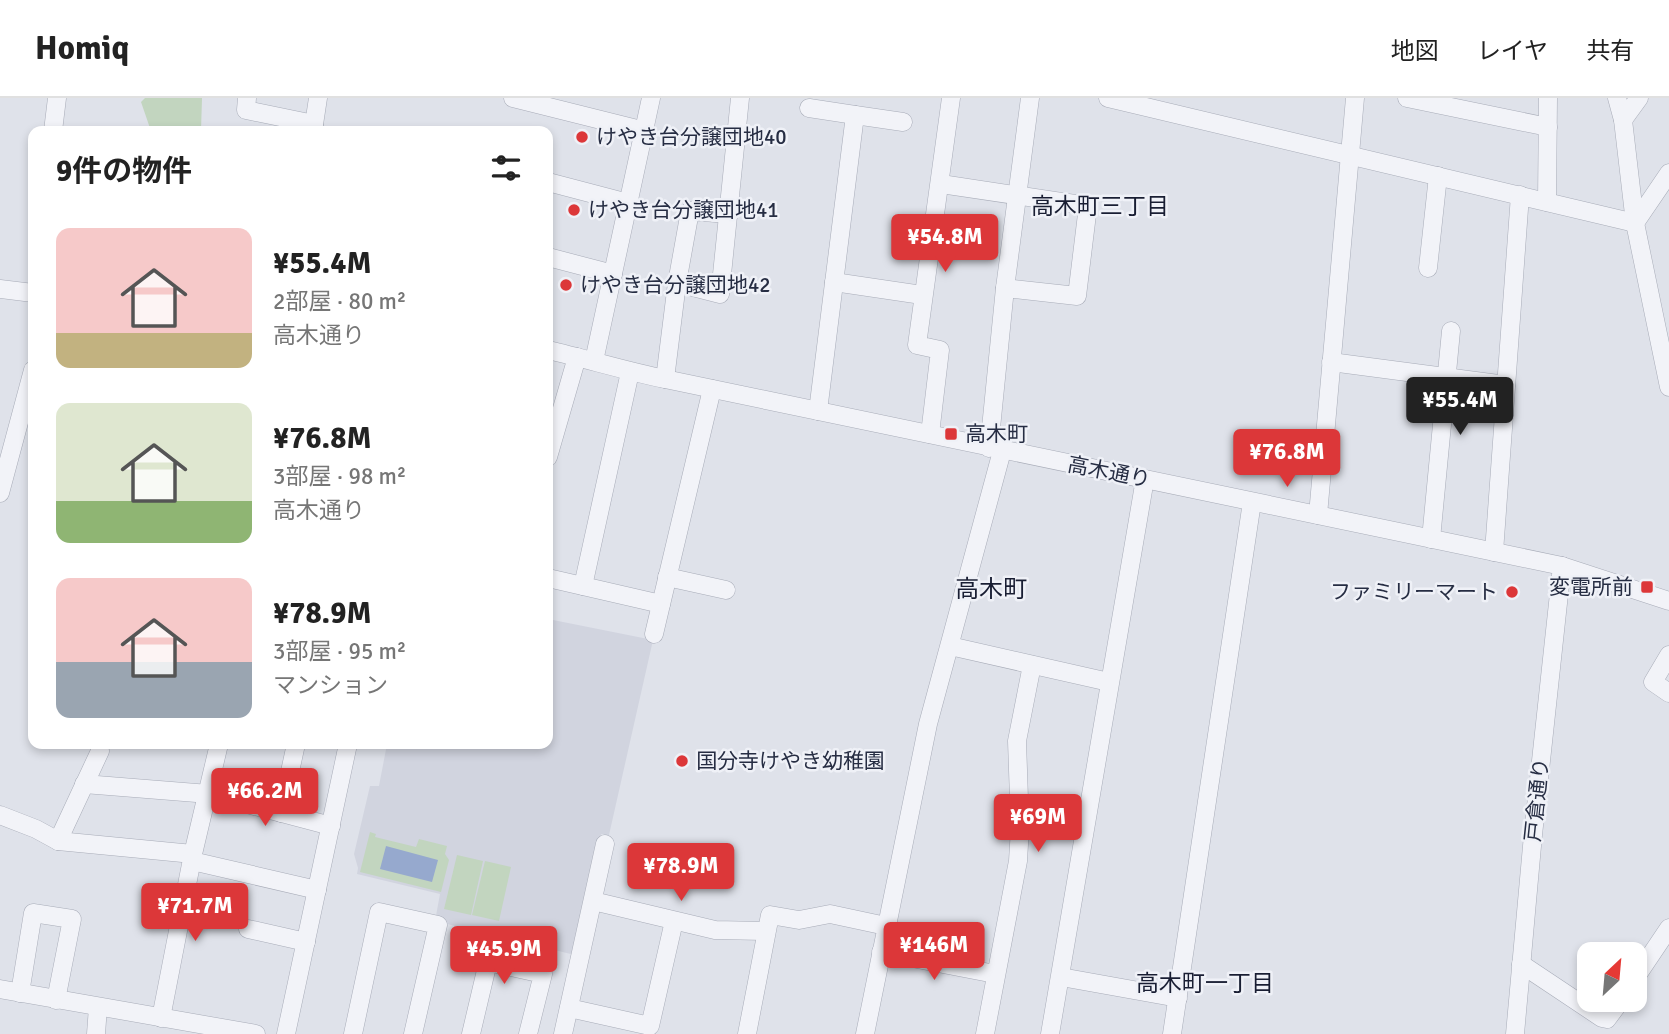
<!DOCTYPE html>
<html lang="ja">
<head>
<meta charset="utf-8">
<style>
  body { margin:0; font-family:Signika,"Noto Sans JP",sans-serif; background:#f2f2f2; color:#222; height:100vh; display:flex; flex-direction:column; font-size:26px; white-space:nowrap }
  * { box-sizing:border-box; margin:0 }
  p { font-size:23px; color:#767676 }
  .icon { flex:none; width:38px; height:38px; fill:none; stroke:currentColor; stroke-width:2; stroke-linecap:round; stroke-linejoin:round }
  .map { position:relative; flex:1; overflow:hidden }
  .side { position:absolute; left:28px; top:28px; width:525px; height:623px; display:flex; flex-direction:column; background:#fff; border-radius:14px; box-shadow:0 4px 10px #0003 }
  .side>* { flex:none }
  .needle { width:46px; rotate:26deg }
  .fabs { position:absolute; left:1577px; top:844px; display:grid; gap:14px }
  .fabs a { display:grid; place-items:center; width:70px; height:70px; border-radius:14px; background:#fff; box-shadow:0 4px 10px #0003; font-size:35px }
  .price { position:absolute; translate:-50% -60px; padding:0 16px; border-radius:7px; background:#dc3739; color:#fff; font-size:23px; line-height:46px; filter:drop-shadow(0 2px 4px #0008) }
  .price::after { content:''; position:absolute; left:50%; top:42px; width:21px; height:16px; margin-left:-10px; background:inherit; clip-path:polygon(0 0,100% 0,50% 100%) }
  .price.current { background:#222; color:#fff }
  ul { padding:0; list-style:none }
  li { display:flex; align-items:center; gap:21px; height:175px; padding:0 28px }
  li span { display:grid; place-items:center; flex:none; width:196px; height:140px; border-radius:14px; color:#555 }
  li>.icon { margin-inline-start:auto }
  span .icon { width:84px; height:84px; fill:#fffc; stroke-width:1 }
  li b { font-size:30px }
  h2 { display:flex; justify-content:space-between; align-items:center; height:84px; padding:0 28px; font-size:30px }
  header { display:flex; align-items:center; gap:42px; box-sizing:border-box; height:98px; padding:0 35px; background:#fff; border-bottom:2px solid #e0e0e0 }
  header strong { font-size:33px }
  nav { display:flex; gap:38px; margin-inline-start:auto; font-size:24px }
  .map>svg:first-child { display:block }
  .built { fill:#d1d4df }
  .green { fill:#c2d5bf }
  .water { fill:#96a9ce }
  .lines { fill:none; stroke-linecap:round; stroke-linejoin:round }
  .minor-casing { stroke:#a8acb8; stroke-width:19 }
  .minor { stroke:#f2f3f8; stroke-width:18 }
  .poi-dot { fill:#dc3739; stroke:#eff1f7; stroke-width:2.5 }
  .labels { text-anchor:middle; stroke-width:5; stroke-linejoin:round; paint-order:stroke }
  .poi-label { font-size:21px; fill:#262d43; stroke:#eff1f7; text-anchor:start }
  .street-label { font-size:21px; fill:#262d43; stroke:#eff1f7 }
  .neighbourhood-label { font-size:23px; fill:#191e33; stroke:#eff1f7 }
  .quarter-label { font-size:24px; fill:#191e33; stroke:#eff1f7 }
</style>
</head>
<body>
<header>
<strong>Homiq</strong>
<nav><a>地図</a><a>レイヤ</a><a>共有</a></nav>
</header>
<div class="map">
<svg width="1669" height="936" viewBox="0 0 1669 936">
  <rect width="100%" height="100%" fill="#dfe2ea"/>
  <polygon class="built" points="548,521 653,542 609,737 601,736 575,857 435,823 440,796 357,776 358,770 354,756 370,688 379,688 387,646 548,646"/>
  <g class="green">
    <polygon points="145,0 202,0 201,33 151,33 141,4"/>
    <polygon points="370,734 376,736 375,739 416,749 419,741 447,748 445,756 449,762 441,794 360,774"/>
    <polygon points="457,757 483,763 471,817 444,811"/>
    <polygon points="485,763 511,769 499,823 472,817"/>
  </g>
  <polygon class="water" points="386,748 438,762 432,784 380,771"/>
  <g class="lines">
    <defs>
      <g id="minor">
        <polyline points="247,0 246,12 314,26"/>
        <polyline points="513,0 645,33"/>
        <polyline points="1108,0 1635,125"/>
        <polyline points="1407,0 1548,29"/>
        <polyline points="1617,0 1623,22 1635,125 1669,289"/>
        <polyline points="809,10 855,17"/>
        <polyline points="1623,22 1639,0"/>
        <polyline points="53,33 57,0"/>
        <polyline points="313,33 318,0"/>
        <polyline points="548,84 628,105"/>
        <polyline points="941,86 1088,108 1077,198 1005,190"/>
        <polyline points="1547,104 1548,0"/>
        <polyline points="1635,125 1669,75"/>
        <polyline points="548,159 613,176"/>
        <polyline points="1428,170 1438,78"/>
        <polyline points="834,184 922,197"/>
        <polyline points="677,185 720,196 740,0"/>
        <polyline points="0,191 33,195"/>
        <path d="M548 252C587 261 626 273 665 281L1562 468 1669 503"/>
        <polyline points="594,263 651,0"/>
        <polyline points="1331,264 1506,287"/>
        <polyline points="665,281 677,185 690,113 729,116"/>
        <polyline points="818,313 855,17 903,24"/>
        <polyline points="930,336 940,252 917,247 951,0"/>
        <polyline points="989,350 1005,190 1030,0"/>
        <polyline points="548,359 577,259"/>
        <polyline points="0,395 33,272"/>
        <polyline points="1318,417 1355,0"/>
        <polyline points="1431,441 1451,233"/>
        <polyline points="1494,454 1520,97"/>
        <polyline points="667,479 726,492"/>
        <polyline points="548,480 661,506"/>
        <polyline points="583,488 630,274"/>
        <polyline points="654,536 712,291"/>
        <polyline points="950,548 1109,584"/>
        <polyline points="1669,557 1653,584 1669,595"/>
        <polyline points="84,686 209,696 331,728"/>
        <polyline points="281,715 296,646"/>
        <polyline points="0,717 36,731 58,743 193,756"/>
        <polyline points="58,743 100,653"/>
        <polyline points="192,763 317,792"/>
        <polyline points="593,803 715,832 766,833"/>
        <polyline points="248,831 306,844"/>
        <polyline points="881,854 995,876"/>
        <polyline points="1521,866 1602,920 1607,921 1622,901"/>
        <polyline points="1061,879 1178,900"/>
        <polyline points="1634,882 1669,830"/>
        <polyline points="0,891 256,936"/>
        <polyline points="20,895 33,815 72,821 56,902"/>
        <polyline points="569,910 650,928 674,823"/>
        <polyline points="161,920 193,756 219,646"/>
        <polyline points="96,936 98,909"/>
        <polyline points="286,936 348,646"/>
        <polyline points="353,936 379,814 438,827 413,936"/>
        <polyline points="471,936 488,864 543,876 528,936"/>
        <polyline points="563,936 605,746"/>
        <polyline points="747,936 770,817 799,822 830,816 886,828"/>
        <polyline points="865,936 928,626 1002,353"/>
        <polyline points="985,936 1018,763 1020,730 1017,643 1032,567"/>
        <polyline points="1050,936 1145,381"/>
        <polyline points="1172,936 1252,404"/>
        <polyline points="1515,936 1533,737 1562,468"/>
      </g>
    </defs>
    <use href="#minor" class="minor-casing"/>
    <use href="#minor" class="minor"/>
  </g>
  <g class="poi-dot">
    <circle cx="582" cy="39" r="7"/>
    <circle cx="574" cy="112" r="7"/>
    <circle cx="566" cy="187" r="7"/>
    <rect x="944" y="329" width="14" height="14" rx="3.5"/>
    <rect x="1640" y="482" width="14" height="14" rx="3.5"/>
    <circle cx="1512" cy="494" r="7"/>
    <circle cx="682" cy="663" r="7"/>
  </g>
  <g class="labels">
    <g class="poi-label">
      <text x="596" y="46">けやき台分譲団地40</text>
      <text x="588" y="119">けやき台分譲団地41</text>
      <text x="580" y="194">けやき台分譲団地42</text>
      <text x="965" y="343">高木町</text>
      <text x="1633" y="496" text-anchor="end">変電所前</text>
      <text x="1498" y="501" text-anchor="end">ファミリーマート</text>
      <text x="696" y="670">国分寺けやき幼稚園</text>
    </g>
    <g class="street-label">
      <text transform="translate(1109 374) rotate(11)" y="7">高木通り</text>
      <text transform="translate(1537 702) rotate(-84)" y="7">戸倉通り</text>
    </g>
    <g class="neighbourhood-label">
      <text x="1100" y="116">高木町三丁目</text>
      <text x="1205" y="893">高木町一丁目</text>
    </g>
    <g class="quarter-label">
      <text x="991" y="499">高木町</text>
    </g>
  </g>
</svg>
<div class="fabs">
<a><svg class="needle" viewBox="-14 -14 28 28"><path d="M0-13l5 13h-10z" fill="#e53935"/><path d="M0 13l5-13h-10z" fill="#767676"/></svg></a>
</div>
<b class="price" style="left:945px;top:176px">¥54.8M</b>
<b class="price current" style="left:1460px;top:339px">¥55.4M</b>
<b class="price" style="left:1287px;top:391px">¥76.8M</b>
<b class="price" style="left:265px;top:730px">¥66.2M</b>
<b class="price" style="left:1038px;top:756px">¥69M</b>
<b class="price" style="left:681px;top:805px">¥78.9M</b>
<b class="price" style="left:195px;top:845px">¥71.7M</b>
<b class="price" style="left:934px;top:884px">¥146M</b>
<b class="price" style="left:504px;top:888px">¥45.9M</b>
<section class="side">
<h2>9件の物件<svg class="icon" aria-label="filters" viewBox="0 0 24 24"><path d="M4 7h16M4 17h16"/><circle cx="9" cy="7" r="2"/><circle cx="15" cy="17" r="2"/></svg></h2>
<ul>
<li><span style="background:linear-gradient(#f6c9c9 75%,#c2b280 0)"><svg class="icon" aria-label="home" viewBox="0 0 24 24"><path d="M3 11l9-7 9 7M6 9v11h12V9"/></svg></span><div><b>¥55.4M</b><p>2部屋 · 80 m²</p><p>高木通り</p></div></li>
<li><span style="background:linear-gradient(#dfe7d0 70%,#8fb573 0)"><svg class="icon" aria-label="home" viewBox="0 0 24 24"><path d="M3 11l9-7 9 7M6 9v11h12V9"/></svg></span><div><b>¥76.8M</b><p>3部屋 · 98 m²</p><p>高木通り</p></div></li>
<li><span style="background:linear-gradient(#f6c9c9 60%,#9aa5b1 0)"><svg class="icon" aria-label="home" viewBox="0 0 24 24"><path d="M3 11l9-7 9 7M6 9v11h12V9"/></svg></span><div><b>¥78.9M</b><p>3部屋 · 95 m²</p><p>マンション</p></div></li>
</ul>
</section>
</div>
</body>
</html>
